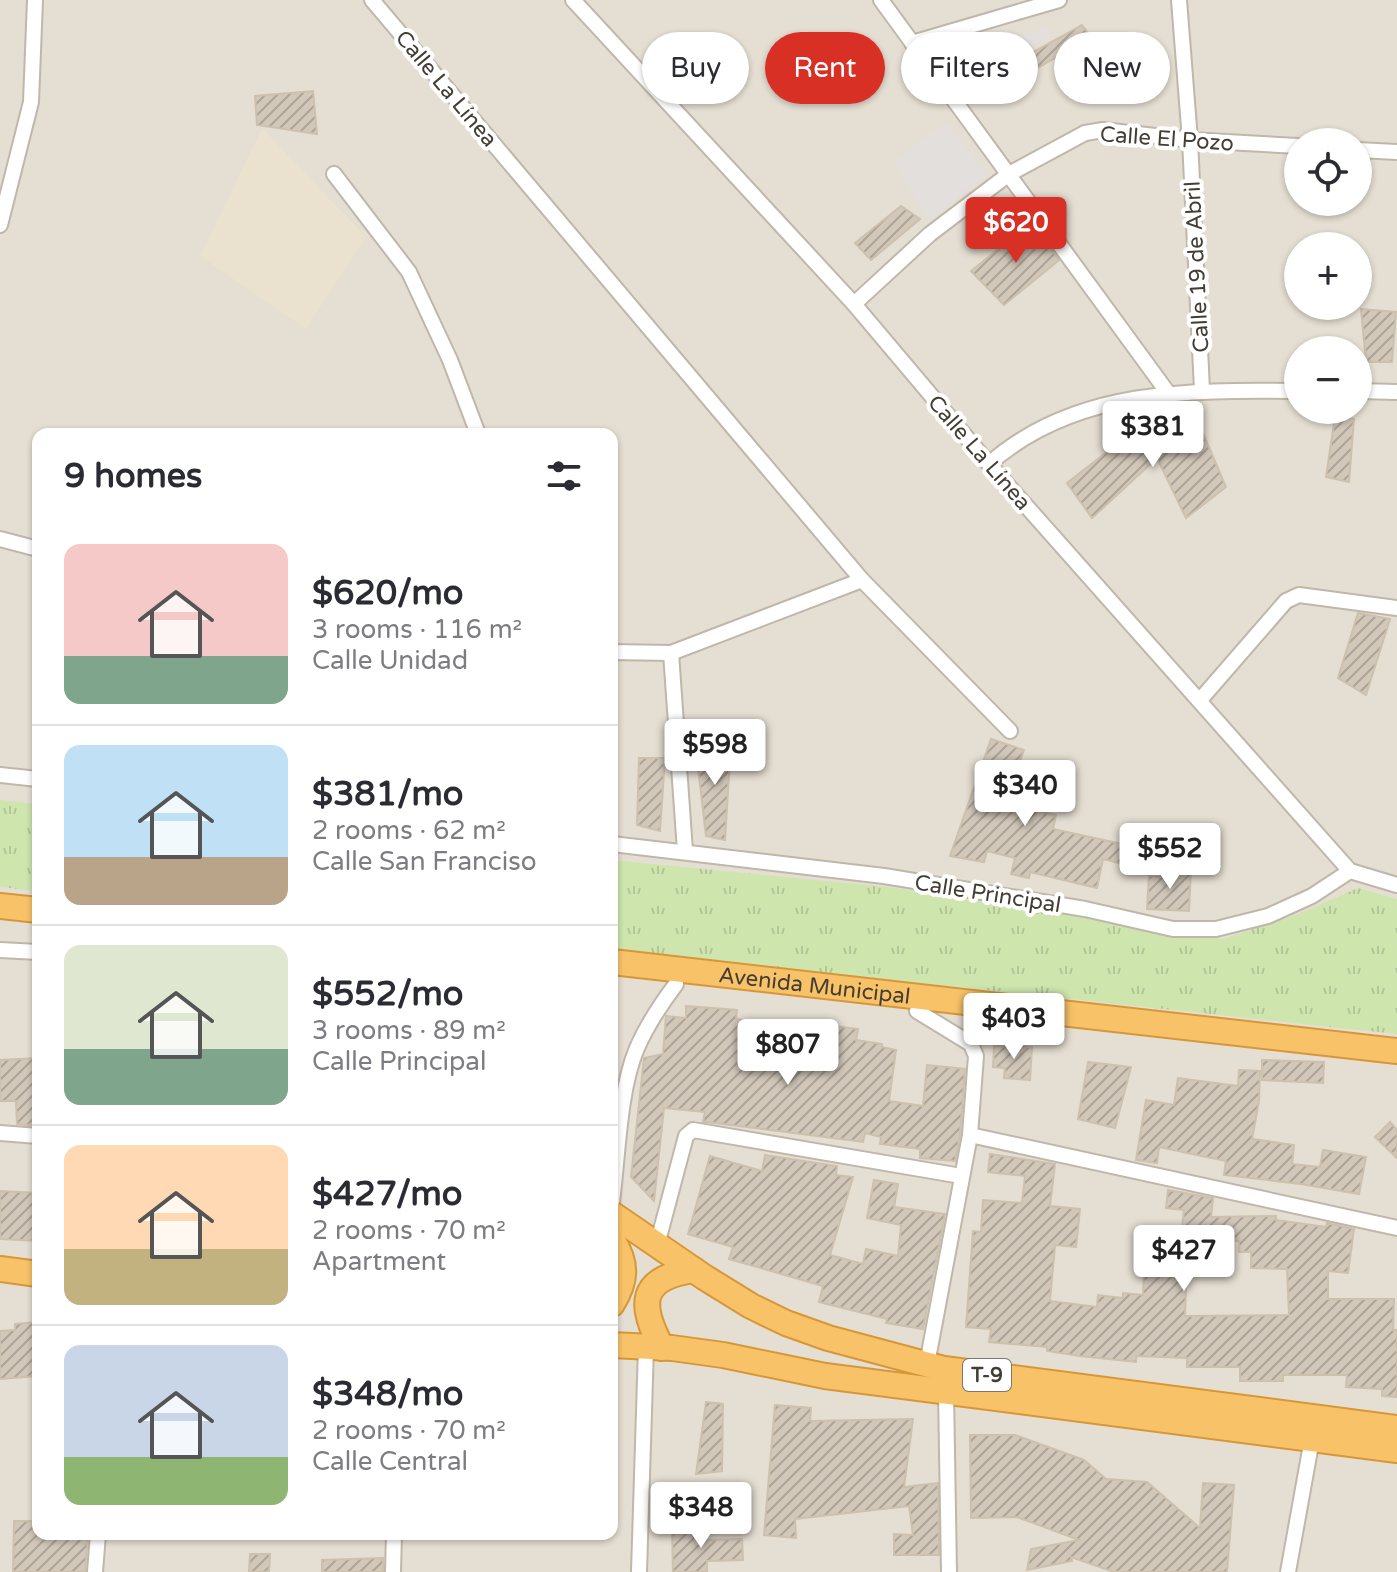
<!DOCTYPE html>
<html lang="en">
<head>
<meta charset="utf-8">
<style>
  body { margin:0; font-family:"Varela Round",sans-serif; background:#f2f2f3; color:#2b2b33; height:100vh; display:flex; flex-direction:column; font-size:30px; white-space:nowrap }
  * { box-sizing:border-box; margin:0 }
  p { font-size:26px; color:#7c7c81 }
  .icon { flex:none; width:44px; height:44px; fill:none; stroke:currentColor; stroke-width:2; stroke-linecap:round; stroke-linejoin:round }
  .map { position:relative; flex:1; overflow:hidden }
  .side { position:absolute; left:32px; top:428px; width:586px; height:1112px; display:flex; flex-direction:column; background:#fff; border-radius:16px; box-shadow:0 2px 6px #0004 }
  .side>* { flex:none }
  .guide { position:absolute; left:642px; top:32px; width:634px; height:72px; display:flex; gap:16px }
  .buttons { position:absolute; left:1284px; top:128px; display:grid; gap:16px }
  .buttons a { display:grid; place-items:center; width:88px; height:88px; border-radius:50%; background:#fff; box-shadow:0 2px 6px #0004; font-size:40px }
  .price { position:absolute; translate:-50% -68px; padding:0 18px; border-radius:8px; background:#fff; color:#222; font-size:26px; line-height:52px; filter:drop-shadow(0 2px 4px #0008) }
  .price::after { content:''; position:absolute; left:50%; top:48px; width:24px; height:18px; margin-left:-12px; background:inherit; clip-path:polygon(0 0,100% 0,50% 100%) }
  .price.on { background:#d93025; color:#fff }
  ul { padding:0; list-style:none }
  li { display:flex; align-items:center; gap:24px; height:200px; padding:0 32px }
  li+li { border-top:2px solid #e1e1e2 }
  li span { display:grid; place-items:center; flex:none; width:224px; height:160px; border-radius:16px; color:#555 }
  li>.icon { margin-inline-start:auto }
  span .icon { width:96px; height:96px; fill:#fffc; stroke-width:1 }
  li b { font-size:34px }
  h2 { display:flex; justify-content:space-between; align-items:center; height:96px; padding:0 32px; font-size:34px }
  .pill { padding:0 28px; border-radius:36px; background:#fff; box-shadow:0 2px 6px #0004; font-size:28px; line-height:72px }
  .pill.on { background:#d93025; color:#fff }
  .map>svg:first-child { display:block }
  .residential { fill:#e5ded2; fill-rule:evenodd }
  .education { fill:#eae1ce }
  .grass { fill:url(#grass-tufts) }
  .parking { fill:#e2dfdc }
  .building { fill:url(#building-hatch); stroke:#cdc0ad; stroke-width:2; fill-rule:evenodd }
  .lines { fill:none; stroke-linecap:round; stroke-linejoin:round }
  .street-casing { stroke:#bfb7aa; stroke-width:18 }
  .highway-casing { stroke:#d79738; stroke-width:28 }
  .street { stroke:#fff; stroke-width:14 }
  .highway { stroke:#f8c368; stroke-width:24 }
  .labels { text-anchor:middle; stroke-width:8; stroke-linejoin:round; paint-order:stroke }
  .shield { fill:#fff; stroke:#7b7771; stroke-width:2 }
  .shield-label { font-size:20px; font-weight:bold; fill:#433d34 }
  .street-label { font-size:22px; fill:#433d34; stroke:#fff }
</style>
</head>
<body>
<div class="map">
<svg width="1397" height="1572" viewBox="0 0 1397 1572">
  <defs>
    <pattern id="grass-tufts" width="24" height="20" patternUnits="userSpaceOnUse" patternTransform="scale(2)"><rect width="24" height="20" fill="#cee5ae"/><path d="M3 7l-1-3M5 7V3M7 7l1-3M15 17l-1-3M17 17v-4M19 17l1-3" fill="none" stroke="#b2c596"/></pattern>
    <pattern id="building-hatch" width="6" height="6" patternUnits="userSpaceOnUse" patternTransform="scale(2)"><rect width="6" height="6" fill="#d2c8ba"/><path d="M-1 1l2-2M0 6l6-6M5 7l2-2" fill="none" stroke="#aca498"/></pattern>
  </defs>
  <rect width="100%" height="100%" fill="#f1ede4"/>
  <path class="residential" d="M0 0H1397V1572H0ZM1298 142H1358V202H1298ZM1298 246H1358V306H1298ZM1298 350H1358V410H1298ZM38 434H612V1534H38Z"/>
  <polygon class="education" points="262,128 366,237 306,329 200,256"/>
  <g class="grass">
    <polygon points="0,800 38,804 38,891 0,887"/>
    <polygon points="612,860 896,888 1223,939 1296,915 1358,888 1397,899 1397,1034 612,950"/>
  </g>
  <g class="parking">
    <polygon points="1048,27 1050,37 980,73 959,56"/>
    <polygon points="946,122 987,176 929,221 893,162"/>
  </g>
  <g class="building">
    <polygon points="1082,25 1091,37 993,94 985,79"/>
    <polygon points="313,91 317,134 257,125 255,96"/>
    <polygon points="901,206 920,219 871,260 855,243"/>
    <polygon points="1031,223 1059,260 1004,305 971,271"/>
    <polygon points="1361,309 1396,312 1392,362 1366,362"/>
    <polygon points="1335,416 1354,419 1349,482 1326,477"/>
    <polygon points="1135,430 1202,431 1226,487 1186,518 1157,458 1092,518 1067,483"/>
    <polygon points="1358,613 1390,619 1366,695 1338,678"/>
    <polygon points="991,739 1024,750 1010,788 1030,793 1026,808 1056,815 1053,829 1127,845 1123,864 1103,859 1097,888 1030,872 1029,878 1011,874 1015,858 987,851 984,862 950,856"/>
    <polygon points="731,742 725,840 706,836 696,750"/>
    <polygon points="639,758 665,758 660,831 637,825"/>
    <polygon points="1170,868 1191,869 1189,911 1147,909 1149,876 1169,877"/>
    <polygon points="686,1006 737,1010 736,1019 759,1023 827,1031 828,1025 858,1029 856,1040 882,1044 882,1047 896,1050 889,1101 923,1106 927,1065 965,1069 960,1134 955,1161 920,1158 920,1149 880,1144 881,1137 865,1133 863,1142 707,1122 703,1122 705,1112 664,1108 654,1201 631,1177 644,1058 663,1054 666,1016 686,1018"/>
    <polygon points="994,1046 1032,1047 1030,1080 1004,1078 1005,1068 993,1067"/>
    <polygon points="38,1058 38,1126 17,1124 16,1101 0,1101 0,1060"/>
    <polygon points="1262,1060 1324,1062 1323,1083 1262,1080"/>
    <polygon points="1088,1062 1131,1067 1115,1128 1078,1119"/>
    <polygon points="1239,1070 1260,1071 1259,1101 1252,1139 1294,1145 1292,1164 1320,1167 1323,1150 1366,1157 1359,1194 1301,1184 1224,1175 1226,1161 1159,1147 1157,1163 1136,1160 1146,1100 1174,1105 1178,1078 1238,1086"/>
    <polygon points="1390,1122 1397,1130 1397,1158 1375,1137"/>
    <path d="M990 1154 1055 1164 1050 1206 1080 1209 1076 1247 1055 1245 1050 1301 1097 1307 1098 1295 1123 1298V1293L1143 1295 1144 1271H1148L1150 1242 1180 1245 1184 1210 1166 1208 1168 1190 1213 1198 1211 1217 1276 1216V1220L1326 1227 1327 1223 1354 1229 1348 1273 1328 1271V1299H1394L1393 1330H1397V1397L1382 1396V1389L1346 1387 1347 1375H1283V1381H1240V1367H1187V1358L1136 1356V1362L1080 1356 1047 1351V1347L989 1342 991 1329 966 1327 973 1231 981 1232 983 1200 1022 1203 1025 1176 988 1172ZM1198 1239 1239 1241V1252H1251V1268L1287 1269 1289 1315 1185 1316 1187 1263 1196 1264Z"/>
    <polygon points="765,1155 837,1166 836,1175 853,1177 830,1255 863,1264 866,1249 898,1256 901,1225 867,1218 874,1180 898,1184 894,1207 945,1214 923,1329 886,1323 887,1319 819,1302 823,1286 729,1259 733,1247 688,1234 710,1156 762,1171"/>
    <polygon points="0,1191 38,1193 38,1241 0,1239"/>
    <polygon points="38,1322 38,1376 0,1379 0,1331 15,1330 15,1324"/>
    <polygon points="706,1402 723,1404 722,1471 696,1474"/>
    <polygon points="775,1405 811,1408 810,1421 913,1419 904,1487 938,1483 939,1555 894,1555 894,1534 913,1535 909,1506 795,1519 796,1538 764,1535"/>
    <polygon points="970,1435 1015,1435 1084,1460 1106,1479 1147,1482 1200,1528 1203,1483 1234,1485 1227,1572 1114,1572 1071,1557 1072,1561 1027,1570 1031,1549 1079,1540 1017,1517 971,1518"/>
    <polygon points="14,1521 35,1521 35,1534 88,1535 85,1572 13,1572"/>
    <polygon points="704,1527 705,1540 742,1539 743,1560 707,1561 707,1572 673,1572 672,1528"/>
    <polygon points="250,1554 270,1554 269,1572 249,1572"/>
    <polygon points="383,1558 383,1572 322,1572 322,1560"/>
  </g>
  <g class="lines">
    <defs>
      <g id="street">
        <polyline points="372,0 862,580"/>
        <polyline points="573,0 854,304 989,464 1350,871 1397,885"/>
        <polyline points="881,0 1168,393"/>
        <polyline points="1179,0 1190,140 1202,390"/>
        <polyline points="912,43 1059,0"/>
        <polyline points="1358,150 1397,152"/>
        <polyline points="334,174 409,272 450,360 478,434"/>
        <polyline points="0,225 31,102 35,0"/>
        <polyline points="854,304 930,234 1009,174 1085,133 1103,130 1190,140 1298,146"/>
        <polyline points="1358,391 1397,392"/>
        <path d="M989 464C1075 388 1191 390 1298 391"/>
        <polyline points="0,539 38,549"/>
        <polyline points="612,652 671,653 862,580 1010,731"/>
        <polyline points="671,653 685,851"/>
        <polyline points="1200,700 1286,601 1299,595 1397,608"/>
        <polyline points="0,775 38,779"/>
        <polyline points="612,844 884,876 1085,909 1173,929 1216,929 1268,916 1312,896 1350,871"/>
        <polyline points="0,950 38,952"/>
        <polyline points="917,1011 971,1044 976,1056 970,1135 927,1364"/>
        <polyline points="0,1133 38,1136"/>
        <polyline points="970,1135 1397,1228"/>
        <path d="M612 1202C618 1156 619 1090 637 1048 647 1025 661 1004 676 984"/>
        <polyline points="657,1245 686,1136 693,1130 961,1176"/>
        <polyline points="946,1391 949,1572"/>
        <polyline points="95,1572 98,1534"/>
        <polyline points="393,1572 394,1534"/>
        <polyline points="639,1572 646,1347"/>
        <polyline points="1288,1572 1312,1439"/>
      </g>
      <g id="highway">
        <polyline points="0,906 38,910"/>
        <path id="s1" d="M612 962 1397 1051"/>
        <polyline points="612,1214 704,1277 751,1306 786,1323 828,1338 944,1369 1397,1428"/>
        <path d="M612 1239C627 1263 627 1280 612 1304"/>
        <polyline points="0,1269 38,1274"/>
        <polyline points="612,1345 672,1348 723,1355 825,1376 1397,1450"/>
        <path d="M662 1348C639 1305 638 1278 694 1270"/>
      </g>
    </defs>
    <use href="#street" class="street-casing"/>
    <use href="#highway" class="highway-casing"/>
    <use href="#street" class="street"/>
    <use href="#highway" class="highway"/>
  </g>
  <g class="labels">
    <rect class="shield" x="963" y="1359" width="48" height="32" rx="6"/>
    <g class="shield-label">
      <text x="987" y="1382">T-9</text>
    </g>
    <g class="street-label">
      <text transform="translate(447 88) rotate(50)" y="8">Calle La Línea</text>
      <text transform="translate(1167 138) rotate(4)" y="8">Calle El Pozo</text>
      <text transform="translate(1196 267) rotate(-93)" y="8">Calle 19 de Abril</text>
      <text transform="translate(980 452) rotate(49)" y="8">Calle La Línea</text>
      <text transform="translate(988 893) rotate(9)" y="8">Calle Principal</text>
      <text dy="8" stroke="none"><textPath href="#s1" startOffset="204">Avenida Municipal</textPath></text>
    </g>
  </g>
</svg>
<div class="buttons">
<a><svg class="icon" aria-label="locate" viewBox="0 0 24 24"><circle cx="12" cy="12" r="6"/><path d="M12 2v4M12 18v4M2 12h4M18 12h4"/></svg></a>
<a>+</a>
<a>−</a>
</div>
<b class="price on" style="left:1016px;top:265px">$620</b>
<b class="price" style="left:1153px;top:469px">$381</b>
<b class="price" style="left:715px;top:787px">$598</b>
<b class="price" style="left:1025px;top:828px">$340</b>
<b class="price" style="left:1170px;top:891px">$552</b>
<b class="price" style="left:1014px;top:1061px">$403</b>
<b class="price" style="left:788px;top:1087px">$807</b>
<b class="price" style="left:1184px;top:1293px">$427</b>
<b class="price" style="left:701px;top:1550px">$348</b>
<div class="guide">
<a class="pill">Buy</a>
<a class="pill on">Rent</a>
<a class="pill">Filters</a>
<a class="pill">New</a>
</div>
<section class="side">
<h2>9 homes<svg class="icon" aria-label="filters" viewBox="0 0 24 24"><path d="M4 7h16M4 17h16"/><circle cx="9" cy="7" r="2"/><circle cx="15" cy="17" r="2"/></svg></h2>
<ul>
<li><span style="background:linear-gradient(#f6c9c9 70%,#7fa58c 0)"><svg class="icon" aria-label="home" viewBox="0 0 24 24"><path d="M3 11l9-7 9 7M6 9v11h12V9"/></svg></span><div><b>$620/mo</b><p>3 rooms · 116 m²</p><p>Calle Unidad</p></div></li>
<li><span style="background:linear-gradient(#bfe0f5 70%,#b9a48a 0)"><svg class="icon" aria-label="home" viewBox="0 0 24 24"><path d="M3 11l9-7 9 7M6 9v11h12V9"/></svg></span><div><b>$381/mo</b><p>2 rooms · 62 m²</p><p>Calle San Franciso</p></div></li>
<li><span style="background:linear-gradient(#dfe7d0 65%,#7fa58c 0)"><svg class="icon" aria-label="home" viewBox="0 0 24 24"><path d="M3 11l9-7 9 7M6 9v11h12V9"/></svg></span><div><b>$552/mo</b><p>3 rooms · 89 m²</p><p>Calle Principal</p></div></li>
<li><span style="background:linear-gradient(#ffd9b3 65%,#c2b280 0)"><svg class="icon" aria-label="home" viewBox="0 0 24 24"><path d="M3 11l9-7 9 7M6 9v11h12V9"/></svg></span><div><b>$427/mo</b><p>2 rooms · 70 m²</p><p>Apartment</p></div></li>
<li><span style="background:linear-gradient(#c9d6e8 70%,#8fb573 0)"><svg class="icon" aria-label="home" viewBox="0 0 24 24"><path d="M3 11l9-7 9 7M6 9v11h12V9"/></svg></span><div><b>$348/mo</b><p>2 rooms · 70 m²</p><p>Calle Central</p></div></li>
</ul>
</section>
</div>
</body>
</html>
